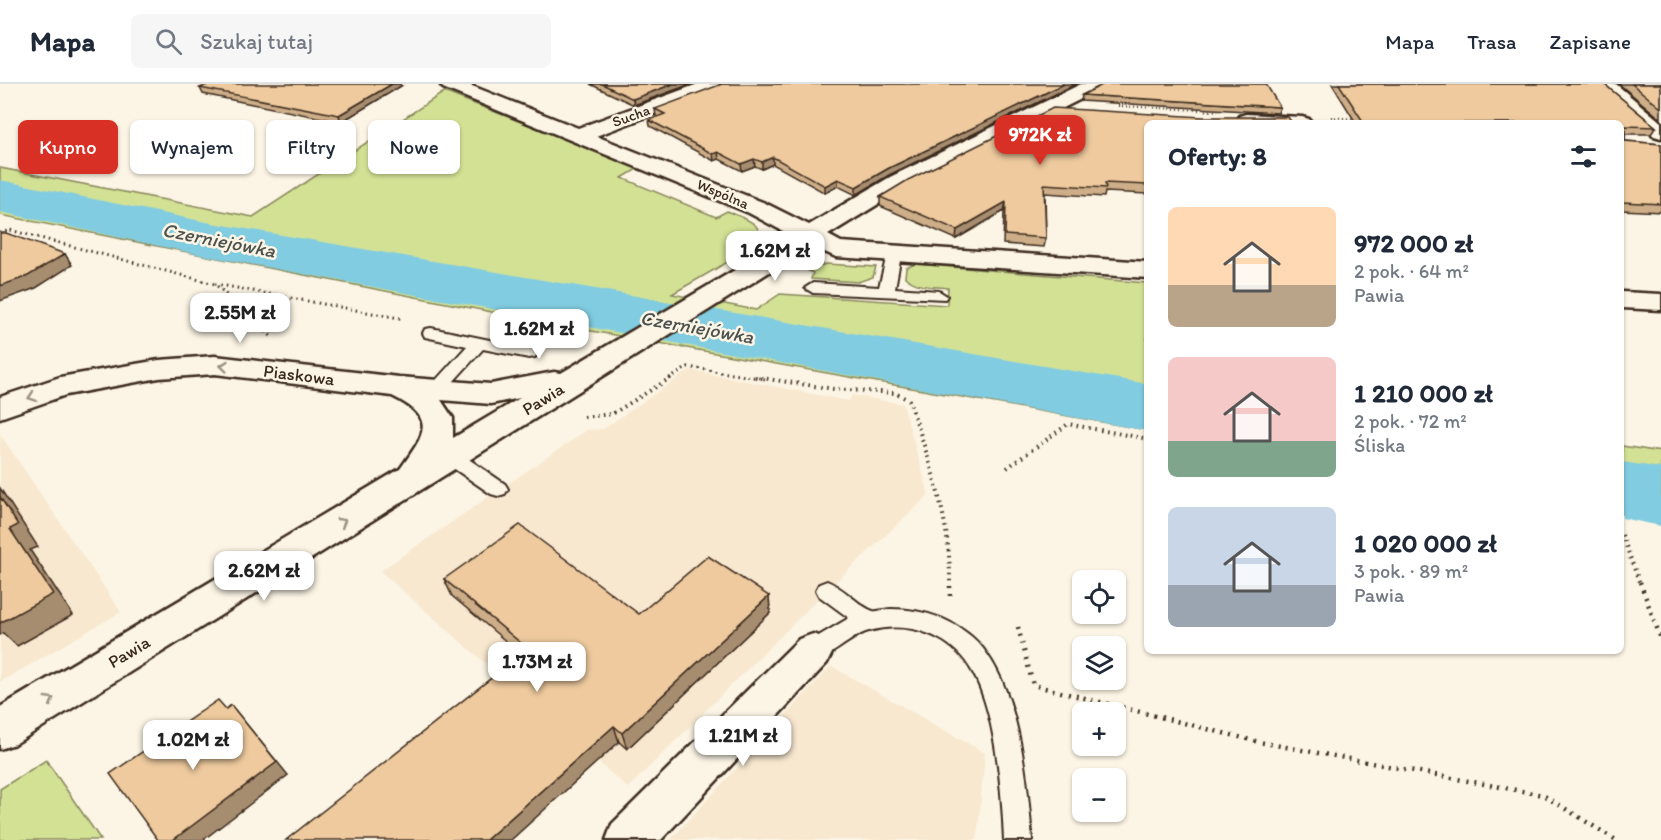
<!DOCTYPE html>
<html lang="pl">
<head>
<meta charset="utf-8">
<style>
  body { margin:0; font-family:Itim,sans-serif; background:#f6f6f7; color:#1f2937; height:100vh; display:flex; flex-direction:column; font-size:22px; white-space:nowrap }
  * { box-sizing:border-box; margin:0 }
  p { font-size:20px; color:#747a83 }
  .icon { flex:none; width:33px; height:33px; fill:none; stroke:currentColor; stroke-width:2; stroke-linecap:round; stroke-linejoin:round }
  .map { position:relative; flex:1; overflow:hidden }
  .drawer { position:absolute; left:1144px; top:36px; width:480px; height:534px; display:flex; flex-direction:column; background:#fff; border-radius:9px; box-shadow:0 2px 4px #0004 }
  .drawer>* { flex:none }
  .top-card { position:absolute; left:18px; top:36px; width:570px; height:54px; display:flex; gap:12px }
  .controls { position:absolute; left:1072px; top:486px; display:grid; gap:12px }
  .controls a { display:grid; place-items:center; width:54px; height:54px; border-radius:9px; background:#fff; box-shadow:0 2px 4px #0004; font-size:30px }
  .price { position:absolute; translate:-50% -51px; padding:0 14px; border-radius:12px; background:#fff; color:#222; font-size:20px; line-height:39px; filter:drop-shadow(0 2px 3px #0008) }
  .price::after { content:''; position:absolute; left:50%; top:36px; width:18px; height:14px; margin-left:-9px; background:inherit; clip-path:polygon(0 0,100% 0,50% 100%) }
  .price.current { background:#d93025; color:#fff }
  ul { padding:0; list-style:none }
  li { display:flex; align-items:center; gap:18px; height:150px; padding:0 24px }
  li span { display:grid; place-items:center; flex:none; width:168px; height:120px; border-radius:9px; color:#555 }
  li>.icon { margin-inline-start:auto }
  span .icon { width:72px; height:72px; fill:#fffc; stroke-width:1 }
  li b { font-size:26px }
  h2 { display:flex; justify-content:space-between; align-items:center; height:72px; padding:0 24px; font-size:26px }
  .chip { padding:0 21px; border-radius:9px; background:#fff; box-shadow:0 2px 4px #0004; font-size:21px; line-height:54px }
  .chip.current { background:#d93025; color:#fff }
  header { display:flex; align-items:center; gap:36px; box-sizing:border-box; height:84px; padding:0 30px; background:#fff; border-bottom:2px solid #e0e1e3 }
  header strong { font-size:28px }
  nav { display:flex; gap:33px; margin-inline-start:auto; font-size:21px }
  .search { width:420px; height:54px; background:#f6f6f7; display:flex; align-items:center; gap:15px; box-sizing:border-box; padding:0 21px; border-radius:9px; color:#747a83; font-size:22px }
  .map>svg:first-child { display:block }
  .built { fill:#f8e8d0 }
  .green { fill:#d3e195; stroke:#87865a; stroke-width:1.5 }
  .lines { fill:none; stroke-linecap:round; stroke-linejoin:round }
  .river { fill:#81cce1; fill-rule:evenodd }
  .service-casing { stroke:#3b2a1e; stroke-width:4 }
  .minor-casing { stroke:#3b2a1e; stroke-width:5 }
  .path-far3 { stroke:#3b2a1e; stroke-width:2; stroke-dasharray:1 3; stroke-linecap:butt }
  .path-far2 { stroke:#3b2a1e; stroke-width:3; stroke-dasharray:1.5 4; stroke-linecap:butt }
  .path-far1 { stroke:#3b2a1e; stroke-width:4; stroke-dasharray:1.5 4.5; stroke-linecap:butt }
  .path { stroke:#3b2a1e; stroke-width:4.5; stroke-dasharray:2 6; stroke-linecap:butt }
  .service { fill:#fcf5e5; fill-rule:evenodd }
  .minor { fill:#fcf5e5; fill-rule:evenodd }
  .wall { fill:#cdae88; stroke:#3b2a1e; stroke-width:1.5 }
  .shaded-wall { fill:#a78d6f; stroke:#3b2a1e; stroke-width:1.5 }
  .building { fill:#eeca9e; stroke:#3b2a1e; stroke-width:1.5 }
  .oneway { stroke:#9c9082 }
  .labels { text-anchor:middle; stroke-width:5; stroke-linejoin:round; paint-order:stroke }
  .far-street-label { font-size:15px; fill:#3b2a1e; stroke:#fcf5e5 }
  .street-label { font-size:18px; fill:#3b2a1e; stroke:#fcf5e5 }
  .water-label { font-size:20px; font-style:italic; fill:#4c524f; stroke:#fcf5e5 }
</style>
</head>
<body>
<header>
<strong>Mapa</strong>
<div class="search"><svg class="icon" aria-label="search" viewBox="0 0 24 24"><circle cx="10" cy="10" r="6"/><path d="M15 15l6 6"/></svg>Szukaj tutaj</div>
<nav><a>Mapa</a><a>Trasa</a><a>Zapisane</a></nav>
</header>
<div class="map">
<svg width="1661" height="756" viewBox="0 0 1661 756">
  <rect width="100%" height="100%" fill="#fcf5e5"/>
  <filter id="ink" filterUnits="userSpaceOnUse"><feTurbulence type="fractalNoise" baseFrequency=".0167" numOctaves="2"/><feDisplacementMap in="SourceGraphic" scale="12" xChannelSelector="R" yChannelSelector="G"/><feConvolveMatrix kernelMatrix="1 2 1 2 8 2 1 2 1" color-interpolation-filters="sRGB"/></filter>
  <g filter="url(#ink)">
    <g class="built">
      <polygon points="690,286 849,317 852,311 903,320 929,411 827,506 628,704 380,487 587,346 603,345"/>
      <polygon points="0,350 121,528 0,598"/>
      <polygon points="831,582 985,669 977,756 670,756"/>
    </g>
    <g class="green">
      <path d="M444 8 639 84 622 94 716 133 727 127C749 136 774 143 747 167L672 210 756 226 780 210 947 221 948 204C933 202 917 204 905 193L906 184 915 180 1147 199V346L552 240 0 131V84L253 133Z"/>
      <polygon points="826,180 876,183 873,193 858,198 811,195 813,189 807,186"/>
      <polygon points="1622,362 1661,368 1661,436 1622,430"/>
      <polygon points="46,676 101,756 0,756 0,705"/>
    </g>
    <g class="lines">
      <g class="river">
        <polygon points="0,96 206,138 1148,300 1148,347 206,172 0,128"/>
        <polygon points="1622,378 1661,384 1661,442 1622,434"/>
      </g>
      <defs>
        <g id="service">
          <polygon points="894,167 901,171 895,204 939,207 947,212 945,215 813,209 805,204 813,199 879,203 887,171"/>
          <polygon points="431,244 529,264 535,265 538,269 535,273 529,274 483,265 442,310 430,310 427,306 467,262 425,253 423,249 425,245"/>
          <polygon points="450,365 457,367 505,400 508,405 505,410 498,412 491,410 443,377 440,372 443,367"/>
          <path d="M827 497C843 503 860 523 873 527 878 528 886 525 891 525 908 525 925 528 941 534 959 542 976 553 987 570 1020 617 1028 700 1032 756H1004C1002 708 996 629 972 587 952 551 908 536 869 547 848 552 826 582 805 574L801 567 805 560 849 534 819 512 816 506 819 500Z"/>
        </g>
        <g id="minor">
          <path d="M440 0H467L578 44 698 0H726L723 4 596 52 765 119 809 141 890 93 1081 0H1106L1103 4 906 103 828 151 841 158 1148 178V194L836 173 811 162 15 660 0 665V623L400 385C423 352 440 335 392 312L215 290 159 294 66 311 0 334V313L60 293 159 276 215 272 399 293 491 300 554 288 561 289 792 152 749 129 443 4ZM520 314 453 354V334L441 316 491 320Z"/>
          <polygon points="1594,0 1616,0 1661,38 1661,54 1654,52"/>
          <polygon points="1246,30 1302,33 1309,35 1312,39 1238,39 1236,36 1239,32"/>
          <polygon points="1622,208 1661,210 1661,226 1622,224"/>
          <polygon points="813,550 827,555 833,567 827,579 661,756 606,756 612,740 799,555"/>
        </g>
      </defs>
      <use href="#service" class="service-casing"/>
      <use href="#minor" class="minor-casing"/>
      <g class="path-far3">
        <polyline points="1118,22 1218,27"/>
        <polyline points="1331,33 1356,35"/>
      </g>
      <g class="path-far2">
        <polyline points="0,149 10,146 215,200 273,254"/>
        <polyline points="215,200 404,235"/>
        <polyline points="669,295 688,283 765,295"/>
      </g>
      <g class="path-far1">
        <path d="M755 293 834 305 895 309 909 316C929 376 951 436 950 500"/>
        <polyline points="584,333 612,330 672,293"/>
        <polyline points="1007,384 1068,340 1148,355"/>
        <polyline points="1622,451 1640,500"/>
      </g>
      <g class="path">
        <polyline points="1640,498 1661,555"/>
        <polyline points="950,512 950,498"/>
        <polyline points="1018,543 1033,601 1259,658 1543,711 1616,756"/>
      </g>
      <use href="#service" class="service"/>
      <use href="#minor" class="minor"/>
    </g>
    <g class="wall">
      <polygon points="590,0 691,0 634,21"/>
      <polygon points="1332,0 1604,0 1656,43 1651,50 1625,50 1625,57 1661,60 1661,128 1622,126 1622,39 1356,39"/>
      <polygon points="1619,0 1661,0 1661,35"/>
      <polygon points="401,2 341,38 203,10 200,4"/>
      <polygon points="1082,11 1280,23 1278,29 1081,17"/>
      <polygon points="655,25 889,91 856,111 838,102 825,109 773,80 762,85 755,82 742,87 719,75 714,77 650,42 649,36 658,33 656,32"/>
      <polygon points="1148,39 1148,110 1105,108 1104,113 1045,109 1046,154 1044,163 1003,160 1004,127 956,155 880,122 880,113"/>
      <polygon points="444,495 639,530 769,512 770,529 627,665 521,570 452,512"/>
    </g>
    <g class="shaded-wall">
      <polygon points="392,0 400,0 401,2 341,38 339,31"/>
      <polygon points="673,0 691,0 634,21 633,15"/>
      <polygon points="1064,0 1076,0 889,91 856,111 856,103 889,84"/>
      <polygon points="718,68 719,75 714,77 713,70"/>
      <polygon points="773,73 773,80 762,85 762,78"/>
      <polygon points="754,75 755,82 742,87 741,80"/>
      <polygon points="838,95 838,102 825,109 825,102"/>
      <polygon points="1006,118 1004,127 956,155 957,146"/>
      <polygon points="65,170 72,181 36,204 0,217 0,202"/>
      <polygon points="0,404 38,463 30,466 73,531 17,562 3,549 0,551 0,539 10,445 0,413"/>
      <polygon points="769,512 770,529 627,665 622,649"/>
      <polygon points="231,621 288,691 203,756 173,756"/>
      <polygon points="614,642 619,658 511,756 486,756"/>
    </g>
    <g class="building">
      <polygon points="209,0 392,0 339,31 200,4"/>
      <polygon points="602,0 673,0 633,15"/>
      <polygon points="722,0 1064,0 889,84 856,103 838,95 825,102 773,73 762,78 754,75 741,80 718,68 713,70 649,36 665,30 655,25"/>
      <polygon points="1104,0 1266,0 1280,23 1082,11"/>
      <polygon points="1339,0 1604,0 1656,43 1625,42 1625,57 1661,60 1661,120 1622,118 1622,39 1364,39"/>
      <polygon points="1632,0 1661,0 1661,24"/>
      <polygon points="1053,24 1202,33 1288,33 1292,39 1148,39 1148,101 1105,99 1106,104 1044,100 1046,154 1005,151 1006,118 957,146 880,113 908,96"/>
      <polygon points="0,149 6,149 65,170 28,192 0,202"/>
      <polygon points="0,413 18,441 10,445 53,510 0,539"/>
      <polygon points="520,441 639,530 708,472 769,512 622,649 614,642 486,756 286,756 528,565 444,495"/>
      <polygon points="218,616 226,625 231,621 277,678 173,756 158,756 110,690"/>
    </g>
    <defs><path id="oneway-chevron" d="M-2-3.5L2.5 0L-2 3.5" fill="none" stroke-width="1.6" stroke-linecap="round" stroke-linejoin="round" transform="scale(1.5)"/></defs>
    <g class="oneway">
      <use href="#oneway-chevron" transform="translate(224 282) rotate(-174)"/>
      <use href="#oneway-chevron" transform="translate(32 313) rotate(161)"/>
      <use href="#oneway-chevron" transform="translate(342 438) rotate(-31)"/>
      <use href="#oneway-chevron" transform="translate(50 616) rotate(-31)"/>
    </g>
  </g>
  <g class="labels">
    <g class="far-street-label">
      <text transform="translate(631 32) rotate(-20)" y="5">Sucha</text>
      <text transform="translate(723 110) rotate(23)" y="5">Wspólna</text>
    </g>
    <g class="street-label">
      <text transform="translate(299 291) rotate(7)" y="6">Piaskowa</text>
      <text transform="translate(543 315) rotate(-32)" y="6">Pawia</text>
      <text transform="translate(129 568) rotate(-31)" y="6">Pawia</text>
    </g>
    <g class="water-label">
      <text transform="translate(219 156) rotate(11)" y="7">Czerniejówka</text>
      <text transform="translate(697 243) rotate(10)" y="7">Czerniejówka</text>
    </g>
  </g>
</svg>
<div class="controls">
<a><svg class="icon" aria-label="locate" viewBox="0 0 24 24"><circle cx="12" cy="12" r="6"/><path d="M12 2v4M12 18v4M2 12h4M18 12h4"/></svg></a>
<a><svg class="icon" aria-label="layers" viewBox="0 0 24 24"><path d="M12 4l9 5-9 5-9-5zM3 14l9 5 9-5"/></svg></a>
<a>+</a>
<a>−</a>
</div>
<b class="price current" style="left:1040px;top:82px">972K zł</b>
<b class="price" style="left:775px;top:198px">1.62M zł</b>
<b class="price" style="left:240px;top:260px">2.55M zł</b>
<b class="price" style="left:539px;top:276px">1.62M zł</b>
<b class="price" style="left:264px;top:518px">2.62M zł</b>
<b class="price" style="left:537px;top:609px">1.73M zł</b>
<b class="price" style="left:743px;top:683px">1.21M zł</b>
<b class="price" style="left:193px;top:687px">1.02M zł</b>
<div class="top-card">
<a class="chip current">Kupno</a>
<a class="chip">Wynajem</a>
<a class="chip">Filtry</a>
<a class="chip">Nowe</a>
</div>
<section class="drawer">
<h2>Oferty: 8<svg class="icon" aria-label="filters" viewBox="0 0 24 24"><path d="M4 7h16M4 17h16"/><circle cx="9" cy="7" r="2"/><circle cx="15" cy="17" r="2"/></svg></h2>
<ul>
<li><span style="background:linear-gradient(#ffd9b3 65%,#b9a48a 0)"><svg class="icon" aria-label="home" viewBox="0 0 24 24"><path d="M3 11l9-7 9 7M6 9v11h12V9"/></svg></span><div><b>972 000 zł</b><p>2 pok. · 64 m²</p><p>Pawia</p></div></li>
<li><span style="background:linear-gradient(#f6c9c9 70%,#7fa58c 0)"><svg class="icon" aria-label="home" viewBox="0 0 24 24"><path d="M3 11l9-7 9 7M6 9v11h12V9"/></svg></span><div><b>1 210 000 zł</b><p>2 pok. · 72 m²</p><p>Śliska</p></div></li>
<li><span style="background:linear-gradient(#c9d6e8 65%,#9aa5b1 0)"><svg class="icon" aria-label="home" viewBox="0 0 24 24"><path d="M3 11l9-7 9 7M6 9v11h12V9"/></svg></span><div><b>1 020 000 zł</b><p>3 pok. · 89 m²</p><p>Pawia</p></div></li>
</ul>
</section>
</div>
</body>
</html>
